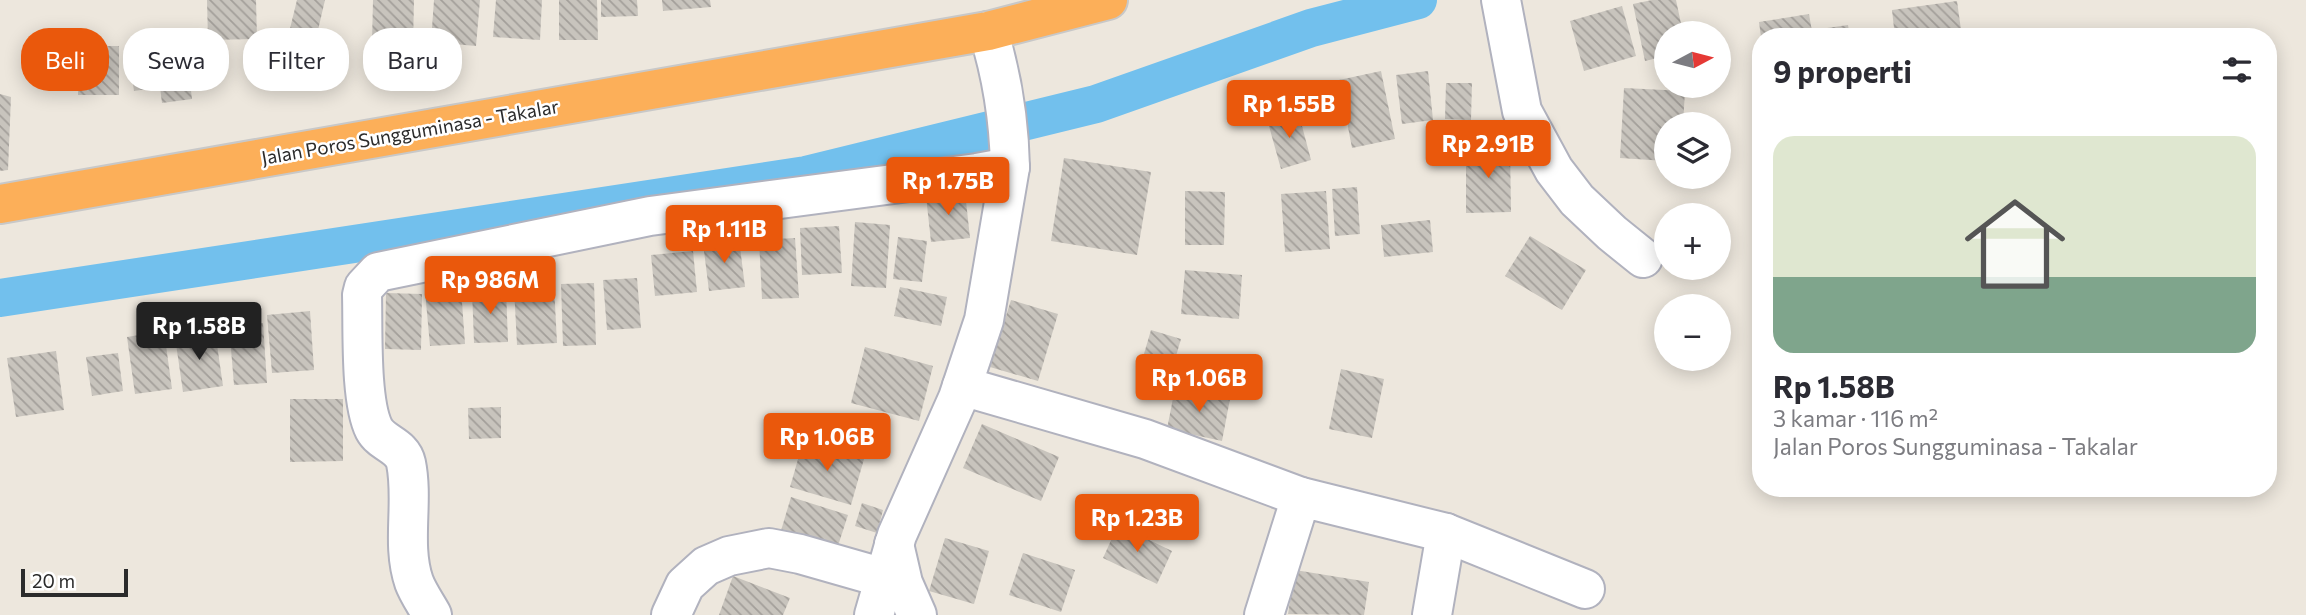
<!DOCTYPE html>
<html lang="id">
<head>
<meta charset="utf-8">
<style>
  body { margin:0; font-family:Commissioner,sans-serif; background:#f2f2f3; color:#2b2b33; height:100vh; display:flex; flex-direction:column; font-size:26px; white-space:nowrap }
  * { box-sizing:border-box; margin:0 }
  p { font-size:23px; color:#7c7c81 }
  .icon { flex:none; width:38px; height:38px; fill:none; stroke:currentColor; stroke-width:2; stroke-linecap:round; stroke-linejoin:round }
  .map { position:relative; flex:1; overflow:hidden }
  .sheet { position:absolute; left:1752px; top:28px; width:525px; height:469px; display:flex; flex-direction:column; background:#fff; border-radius:28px; box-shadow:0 4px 18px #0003 }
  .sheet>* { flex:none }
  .banner { position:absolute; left:21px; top:28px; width:665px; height:63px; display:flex; gap:14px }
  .needle { width:46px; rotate:83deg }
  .buttons { position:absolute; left:1654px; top:21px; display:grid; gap:14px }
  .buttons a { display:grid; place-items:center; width:77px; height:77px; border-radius:50%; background:#fff; box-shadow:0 4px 18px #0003; font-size:35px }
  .scale { position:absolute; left:21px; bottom:18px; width:107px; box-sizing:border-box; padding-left:7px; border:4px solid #2b2b2b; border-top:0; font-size:19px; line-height:24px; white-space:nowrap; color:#2b2b2b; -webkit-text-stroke:5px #fff; paint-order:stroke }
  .price { position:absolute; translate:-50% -60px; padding:0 16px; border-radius:7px; background:#ea580c; color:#fff; font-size:23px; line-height:46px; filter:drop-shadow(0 2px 4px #0008) }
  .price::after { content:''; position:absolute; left:50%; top:42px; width:21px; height:16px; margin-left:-10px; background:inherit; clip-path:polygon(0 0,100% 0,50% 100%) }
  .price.selected { background:#222; color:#fff }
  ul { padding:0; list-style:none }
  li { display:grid; align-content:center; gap:14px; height:371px; padding:0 21px }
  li+li { border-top:2px solid #e1e1e2 }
  li span { display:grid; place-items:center; height:217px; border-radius:21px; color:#555 }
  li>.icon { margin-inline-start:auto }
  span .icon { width:126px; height:126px; fill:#fffc; stroke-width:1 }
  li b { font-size:30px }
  h2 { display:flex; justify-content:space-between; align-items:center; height:84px; padding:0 21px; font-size:30px }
  .tag { padding:0 24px; border-radius:28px; background:#fff; box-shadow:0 4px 18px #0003; font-size:24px; line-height:63px }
  .tag.selected { background:#ea580c; color:#fff }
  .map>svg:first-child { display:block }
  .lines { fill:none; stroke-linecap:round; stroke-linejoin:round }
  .canal { stroke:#72c0ed; stroke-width:38 }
  .building { fill:url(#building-back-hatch) }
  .street-casing { stroke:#b1b2be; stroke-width:42 }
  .highway-casing { stroke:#c8c8c8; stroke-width:42 }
  .street { stroke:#fff; stroke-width:38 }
  .highway { stroke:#fcaf59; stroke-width:38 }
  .labels { text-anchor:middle; stroke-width:5; stroke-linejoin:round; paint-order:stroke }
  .street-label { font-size:19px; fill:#2b2b2b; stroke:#fff }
</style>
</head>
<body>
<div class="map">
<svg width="2306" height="615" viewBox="0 0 2306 615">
  <defs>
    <pattern id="building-back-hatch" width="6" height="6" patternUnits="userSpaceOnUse" patternTransform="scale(1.75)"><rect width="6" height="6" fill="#c8c4bd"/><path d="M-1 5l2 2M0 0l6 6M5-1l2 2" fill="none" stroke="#a39f9a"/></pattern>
  </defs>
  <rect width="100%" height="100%" fill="#ede7dd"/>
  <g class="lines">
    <polyline class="canal" points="0,298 806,175 1096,104 1311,28 1418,0"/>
  </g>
  <g class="building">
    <polygon points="207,0 256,0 257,39 208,40"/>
    <polygon points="297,0 325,0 312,56 285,49"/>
    <polygon points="373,0 414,0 413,44 372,43"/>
    <polygon points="434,0 480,0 476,46 431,42"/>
    <polygon points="496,0 542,0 540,40 493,37"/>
    <polygon points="559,0 597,0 598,40 559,40"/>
    <polygon points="601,0 637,0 638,16 601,17"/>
    <polygon points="662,0 710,0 711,7 663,11"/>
    <polygon points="1652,0 1676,0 1683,33 1666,33 1666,56 1645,61 1633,4"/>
    <polygon points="1957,1 1962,37 1895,37 1892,10"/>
    <polygon points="1622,6 1636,56 1584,71 1570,21"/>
    <polygon points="1809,14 1813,37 1761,37 1759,22"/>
    <polygon points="1848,25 1850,37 1821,37 1820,29"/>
    <polygon points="167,43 171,76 189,74 192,99 162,103 160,87 134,91 128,49"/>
    <rect x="78" y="46" width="41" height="49"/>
    <polygon points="1381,71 1395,139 1352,148 1339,80"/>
    <polygon points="1428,71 1433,120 1402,124 1396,75"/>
    <polygon points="1446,83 1472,83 1471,120 1445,119"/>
    <polygon points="1624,88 1685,91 1683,124 1666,124 1666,161 1620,158"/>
    <polygon points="0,94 11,97 8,170 0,171"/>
    <polygon points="1298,111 1311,160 1281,169 1267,119"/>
    <polygon points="1510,146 1511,212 1466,213 1466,147"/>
    <polygon points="1064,158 1151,172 1137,255 1051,241"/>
    <polygon points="1357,187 1360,234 1335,236 1332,189"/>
    <polygon points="1185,191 1225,192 1224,245 1185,245"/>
    <polygon points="1326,191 1330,249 1285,252 1281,194"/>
    <polygon points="965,192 970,238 931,242 926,196"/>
    <polygon points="1430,220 1433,252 1384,257 1381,225"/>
    <polygon points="855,222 890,225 886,288 851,286"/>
    <polygon points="839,226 842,273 802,275 800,228"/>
    <polygon points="1530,236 1586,270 1562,310 1505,276"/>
    <polygon points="898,237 927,241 922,282 893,279"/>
    <polygon points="795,238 799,298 762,299 759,240"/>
    <polygon points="739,239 745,287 709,291 703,243"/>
    <polygon points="693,251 697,292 655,296 651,255"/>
    <polygon points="1185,270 1242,275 1239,319 1181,314"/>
    <polygon points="637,278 641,328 607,330 603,280"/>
    <polygon points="594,283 596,345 563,346 561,284"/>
    <polygon points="554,285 557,343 517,345 514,287"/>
    <polygon points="900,287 947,297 941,326 894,316"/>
    <polygon points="461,288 465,344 430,346 425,291"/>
    <polygon points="472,289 506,289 508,342 474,343"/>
    <polygon points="386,293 422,294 421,350 385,349"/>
    <polygon points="1011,300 1058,314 1038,381 990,367"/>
    <polygon points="310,311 314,370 272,373 267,315"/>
    <polygon points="263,323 267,383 234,385 229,325"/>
    <polygon points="1151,330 1181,339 1166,390 1136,381"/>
    <polygon points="164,331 172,389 135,394 127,337"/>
    <polygon points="215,331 223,386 183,392 175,337"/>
    <polygon points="865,347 933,366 919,421 851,403"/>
    <polygon points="56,351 64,410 16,417 7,358"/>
    <polygon points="118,353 123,391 92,396 86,357"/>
    <polygon points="1341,369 1384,379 1372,438 1329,429"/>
    <polygon points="1175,388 1230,399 1222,441 1167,429"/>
    <polygon points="290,399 343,399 343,461 290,462"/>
    <polygon points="501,407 501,438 469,439 468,408"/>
    <polygon points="982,424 1059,457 1041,501 963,468"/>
    <polygon points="803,442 864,459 851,505 790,487"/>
    <polygon points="791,497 848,515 836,552 780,534"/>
    <polygon points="862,503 883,510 877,533 855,526"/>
    <polygon points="1118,525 1172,551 1157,584 1103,558"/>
    <polygon points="945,538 989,551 974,604 929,591"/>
    <polygon points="1023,553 1075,570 1061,612 1009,595"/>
    <polygon points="1295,570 1369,582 1364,615 1288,614"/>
    <polygon points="733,576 790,598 783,615 719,615"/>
  </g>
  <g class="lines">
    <defs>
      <g id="street">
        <polyline points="1501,0 1522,111 1554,170 1577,200 1612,233 1643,258"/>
        <polyline points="962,386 1145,439 1301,497"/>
        <polyline points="894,544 903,583 917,615"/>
        <path d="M432 615C426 604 418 593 414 582 401 544 414 502 406 463 402 445 382 444 374 429 360 401 363 329 362 295L364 287 378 272 650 216 977 173 1010 167"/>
        <polyline points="671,615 685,585 706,566 729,556 769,548 800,554 884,578"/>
        <path d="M874 615 897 535 958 398 984 320 1010 167C1009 121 1002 75 988 31"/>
        <polyline points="1264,615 1301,497 1446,533 1585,589"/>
        <polyline points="1432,615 1446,533"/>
      </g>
      <polyline id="highway" points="0,204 988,31 1108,0"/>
    </defs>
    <use href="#street" class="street-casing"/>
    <use href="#highway" class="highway-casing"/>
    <use href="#street" class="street"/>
    <use href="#highway" class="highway"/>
  </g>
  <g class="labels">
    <g class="street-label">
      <text transform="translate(410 132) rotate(-10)" y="7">Jalan Poros Sungguminasa - Takalar</text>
    </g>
  </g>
</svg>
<div class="buttons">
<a><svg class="needle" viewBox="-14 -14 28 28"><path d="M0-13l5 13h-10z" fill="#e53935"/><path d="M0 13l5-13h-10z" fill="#7c7c81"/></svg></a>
<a><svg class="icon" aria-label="layers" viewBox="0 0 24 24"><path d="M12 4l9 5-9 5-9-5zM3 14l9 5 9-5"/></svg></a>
<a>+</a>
<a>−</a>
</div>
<div class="scale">20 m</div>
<b class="price" style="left:1289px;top:140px">Rp 1.55B</b>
<b class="price" style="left:1488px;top:180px">Rp 2.91B</b>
<b class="price" style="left:948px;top:217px">Rp 1.75B</b>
<b class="price" style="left:724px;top:265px">Rp 1.11B</b>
<b class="price" style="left:490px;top:316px">Rp 986M</b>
<b class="price selected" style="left:199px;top:362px">Rp 1.58B</b>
<b class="price" style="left:1199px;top:414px">Rp 1.06B</b>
<b class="price" style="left:827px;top:473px">Rp 1.06B</b>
<b class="price" style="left:1137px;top:554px">Rp 1.23B</b>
<div class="banner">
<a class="tag selected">Beli</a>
<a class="tag">Sewa</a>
<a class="tag">Filter</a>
<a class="tag">Baru</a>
</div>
<section class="sheet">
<h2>9 properti<svg class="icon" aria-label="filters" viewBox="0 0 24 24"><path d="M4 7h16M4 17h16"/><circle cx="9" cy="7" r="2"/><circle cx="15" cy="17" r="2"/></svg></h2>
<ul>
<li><span style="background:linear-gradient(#dfe7d0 65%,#7fa58c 0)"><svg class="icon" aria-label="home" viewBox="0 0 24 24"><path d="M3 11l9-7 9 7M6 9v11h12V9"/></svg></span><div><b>Rp 1.58B</b><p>3 kamar · 116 m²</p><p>Jalan Poros Sungguminasa - Takalar</p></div></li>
</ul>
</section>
</div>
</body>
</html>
